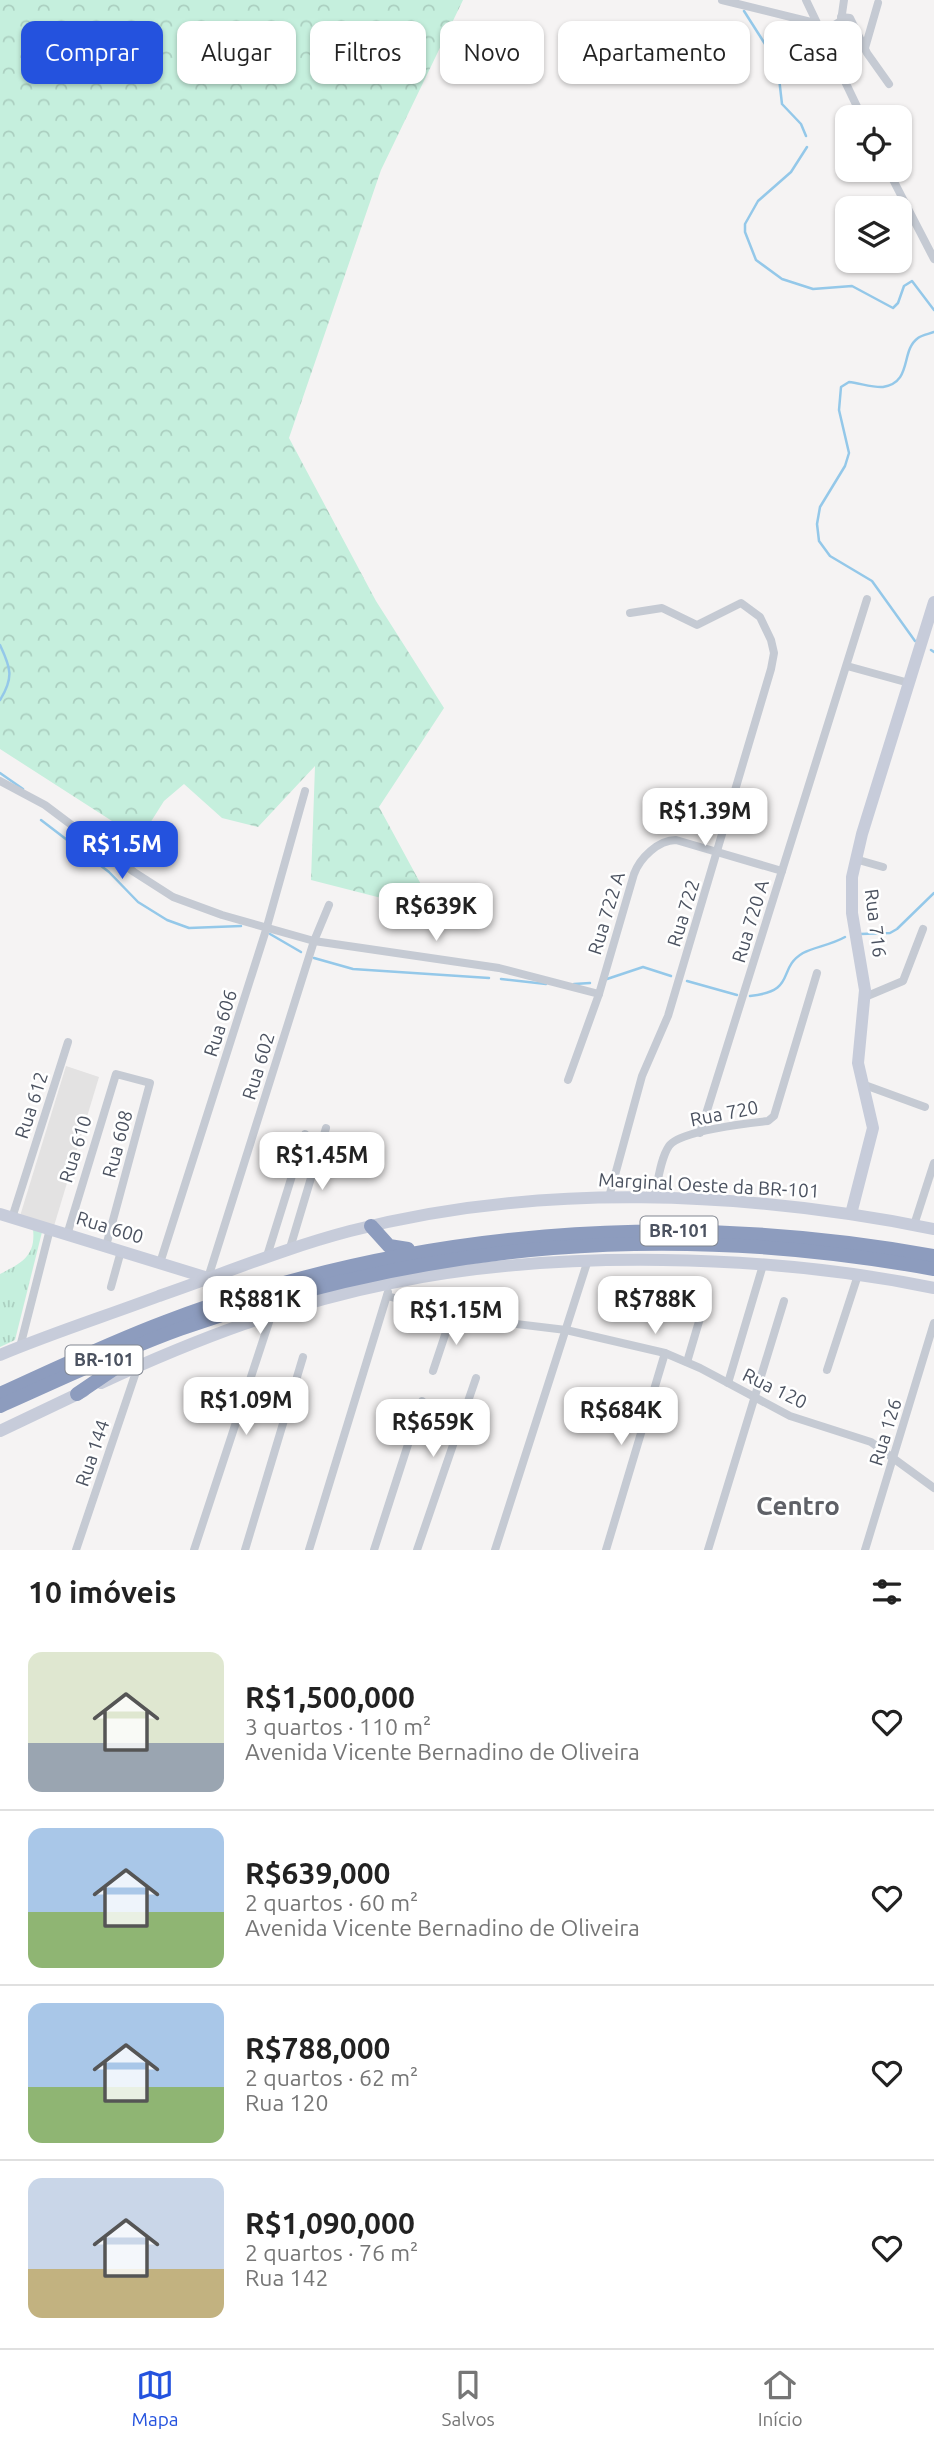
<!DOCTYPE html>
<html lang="pt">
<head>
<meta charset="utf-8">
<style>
  body { margin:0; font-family:Ubuntu,sans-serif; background:#f2f2f2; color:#222; height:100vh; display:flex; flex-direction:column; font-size:26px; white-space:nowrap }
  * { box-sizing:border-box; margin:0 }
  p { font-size:23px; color:#767676 }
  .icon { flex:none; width:38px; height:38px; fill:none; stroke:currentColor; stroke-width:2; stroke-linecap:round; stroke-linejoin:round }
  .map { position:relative; height:1550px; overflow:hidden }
  .sheet { display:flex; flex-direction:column; background:#fff; flex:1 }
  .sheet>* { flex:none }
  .top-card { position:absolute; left:21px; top:21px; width:892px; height:63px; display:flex; gap:14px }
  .fabs { position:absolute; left:835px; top:105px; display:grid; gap:14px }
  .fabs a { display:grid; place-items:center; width:77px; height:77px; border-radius:14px; background:#fff; box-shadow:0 2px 5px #0004; font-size:35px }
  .price { position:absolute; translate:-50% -60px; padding:0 16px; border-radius:14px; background:#fff; color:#222; font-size:23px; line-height:46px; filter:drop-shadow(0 2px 4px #0008) }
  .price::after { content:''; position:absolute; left:50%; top:42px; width:21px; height:16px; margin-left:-10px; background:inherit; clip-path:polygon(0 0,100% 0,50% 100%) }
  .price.selected { background:#2452de; color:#fff }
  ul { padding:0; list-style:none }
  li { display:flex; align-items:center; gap:21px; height:175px; padding:0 28px }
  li+li { border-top:2px solid #e0e0e0 }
  li span { display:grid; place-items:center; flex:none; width:196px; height:140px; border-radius:14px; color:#555 }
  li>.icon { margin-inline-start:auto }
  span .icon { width:84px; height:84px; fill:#fffc; stroke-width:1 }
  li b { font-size:30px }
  h2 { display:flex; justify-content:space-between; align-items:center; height:84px; padding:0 28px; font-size:30px }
  .tag { padding:0 24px; border-radius:14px; background:#fff; box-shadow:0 2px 5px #0004; font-size:24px; line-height:63px }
  .tag.selected { background:#2452de; color:#fff }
  .tabs { display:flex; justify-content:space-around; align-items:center; height:98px; border-top:2px solid #e0e0e0; background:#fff; font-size:19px; color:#767676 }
  .tabs a { display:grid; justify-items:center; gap:4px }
  .tabs .selected { color:#2452de }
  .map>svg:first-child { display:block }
  .education { fill:#e3e2e2 }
  .grass { fill:url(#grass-tufts) }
  .forest { fill:url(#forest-crowns) }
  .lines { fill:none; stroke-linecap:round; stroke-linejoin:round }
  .stream { stroke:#94c8e9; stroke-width:2.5 }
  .street { stroke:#c5cad3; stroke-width:8 }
  .secondary { stroke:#c7ccda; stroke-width:12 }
  .highway { stroke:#8d9cbe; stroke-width:14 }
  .labels { text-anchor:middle; stroke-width:5; stroke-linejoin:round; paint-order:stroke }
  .shield { fill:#fff; stroke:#818690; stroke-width:2 }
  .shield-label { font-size:18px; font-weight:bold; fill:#4b5260 }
  .street-label { font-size:19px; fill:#4b5260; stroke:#fff }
  .district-label { font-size:26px; font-weight:bold; fill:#5f6167; stroke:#fff }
</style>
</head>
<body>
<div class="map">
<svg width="934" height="1550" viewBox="0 0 934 1550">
  <defs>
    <pattern id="grass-tufts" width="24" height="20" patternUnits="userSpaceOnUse" patternTransform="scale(1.75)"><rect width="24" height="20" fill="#c5efdd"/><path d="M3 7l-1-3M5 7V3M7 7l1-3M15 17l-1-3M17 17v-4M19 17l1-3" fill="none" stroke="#abcfc0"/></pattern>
    <pattern id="forest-crowns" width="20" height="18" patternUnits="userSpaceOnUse" patternTransform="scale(1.75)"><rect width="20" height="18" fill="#c5efdd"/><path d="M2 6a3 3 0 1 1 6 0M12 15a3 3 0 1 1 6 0" fill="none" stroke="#abcfc0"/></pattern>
  </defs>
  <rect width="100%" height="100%" fill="#f5f3f3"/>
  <polygon class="education" points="66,1066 99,1077 54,1226 20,1216"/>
  <path class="grass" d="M33 1229 42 1232 15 1340 0 1347V1274C22 1263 36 1256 33 1229Z"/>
  <polygon class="forest" points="0,0 463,0 381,170 289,438 376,601 444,708 379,807 436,912 311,880 315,766 258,827 222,818 184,784 164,801 140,839 0,749"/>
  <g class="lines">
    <g class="stream">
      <polyline points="744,11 765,44 779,78 782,104 801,124 806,136"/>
      <polyline points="807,147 791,172 758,201 745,224 745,232 756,260 782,279 813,289 852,286 893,308 898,303 904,286 912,281 934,310"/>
      <path d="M915 641 872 581 830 556 819 541 817 524 820 507 845 466 849 453 839 410 841 387 849 382C859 383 874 388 883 387 913 382 900 351 918 338 922 335 929 334 934 332"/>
      <path d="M0 645C11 668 14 678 0 700"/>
      <polyline points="931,650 934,652"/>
      <polyline points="0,773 23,789"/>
      <polyline points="41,820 109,872 138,902 167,920 189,928 241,926"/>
      <polyline points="270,934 301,952"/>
      <polyline points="860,934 890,933 897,929 934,893"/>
      <polyline points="314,958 353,969 489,978"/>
      <polyline points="501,979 546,984"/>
      <polyline points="607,979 643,967 671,976"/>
      <polyline points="687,981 737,995"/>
      <polyline points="574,984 590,983"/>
      <path d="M750 996C798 991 776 969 803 953 814 947 831 945 845 937"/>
    </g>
    <g class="street">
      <polyline points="722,0 815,23"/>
      <polyline points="806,0 862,117"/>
      <polyline points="841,17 850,18 867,53 889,84"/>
      <polyline points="820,34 841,21 844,0"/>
      <polyline points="865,48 878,3"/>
      <polyline points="888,170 934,259"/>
      <polyline points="847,666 909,683"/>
      <polyline points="0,781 45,805 134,872 173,897 222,915 314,941 499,968 599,994"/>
      <polyline points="855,859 883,867"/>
      <polyline points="865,997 903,981 923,929"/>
      <path d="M568 1080 599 994 634 874C640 858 658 840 676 840L782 871"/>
      <polyline points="862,1084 925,1107"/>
      <polyline points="700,1133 867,599"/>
      <polyline points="609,1197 642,1076 668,1016 771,669 774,653 771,640 760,617 741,603 697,625 662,608 630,613"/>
      <path d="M654 1198C658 1183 660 1159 669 1146 679 1131 749 1123 768 1121L774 1116 817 973"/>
      <polyline points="12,1218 68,1042"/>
      <polyline points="914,1225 934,1163"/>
      <polyline points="67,1235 116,1074 150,1083 106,1246"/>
      <polyline points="290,1248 326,1128"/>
      <polyline points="267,1256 305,1134"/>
      <polyline points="160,1263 266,930 305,791"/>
      <polyline points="208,1278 314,941 329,905"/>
      <polyline points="111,1287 121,1251"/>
      <polyline points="387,1296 476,1319 566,1330 665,1353 700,1368 790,1416 871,1442 934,1488"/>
      <polyline points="20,1347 50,1229"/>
      <polyline points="687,1362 703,1308"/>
      <polyline points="827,1370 858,1275"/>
      <polyline points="433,1371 452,1314"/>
      <polyline points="728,1383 763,1265"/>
      <polyline points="76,1550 138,1366"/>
      <polyline points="194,1550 271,1316"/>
      <polyline points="245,1550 303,1357"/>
      <polyline points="309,1550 388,1292"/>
      <polyline points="374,1550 422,1401"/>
      <polyline points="417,1550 476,1378"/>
      <polyline points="495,1550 587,1263"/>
      <polyline points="606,1550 665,1353"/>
      <polyline points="708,1550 784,1301"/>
      <polyline points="865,1550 934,1323"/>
    </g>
    <g class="secondary">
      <polyline points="0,1214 208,1278"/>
      <polyline points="851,1214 873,1128 858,1063 865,990 852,913 852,877 862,834 934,602"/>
      <path d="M0 1355C52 1333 106 1316 159 1296 223 1274 285 1248 350 1231 539 1182 744 1191 934 1229"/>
      <path d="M101 1383C194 1340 290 1303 391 1283 556 1249 769 1254 934 1288"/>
      <polyline points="0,1431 84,1391"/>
    </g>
    <g class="highway">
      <polyline points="371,1226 389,1246 408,1249"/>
      <path d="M0 1394C55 1369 109 1343 165 1322 411 1229 676 1209 934 1256"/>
      <polyline points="77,1394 133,1356"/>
      <path d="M0 1406C59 1380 119 1351 180 1329 433 1241 670 1221 934 1269"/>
    </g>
  </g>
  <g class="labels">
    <g class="shield">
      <rect x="640.5" y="1216.5" width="77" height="29" rx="5"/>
      <rect x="65.5" y="1345.5" width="77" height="29" rx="5"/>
    </g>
    <g class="shield-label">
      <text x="679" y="1237">BR-101</text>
      <text x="104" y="1366">BR-101</text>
    </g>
    <g class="street-label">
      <text transform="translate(606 913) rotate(-73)" y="7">Rua 722 A</text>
      <text transform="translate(683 913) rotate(-73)" y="7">Rua 722</text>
      <text transform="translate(750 921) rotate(-73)" y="7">Rua 720 A</text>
      <text transform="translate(876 923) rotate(83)" y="7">Rua 716</text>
      <text transform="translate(220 1023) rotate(-72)" y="7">Rua 606</text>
      <text transform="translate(258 1066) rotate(-73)" y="7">Rua 602</text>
      <text transform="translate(31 1105) rotate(-72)" y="7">Rua 612</text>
      <text transform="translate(724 1113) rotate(-11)" y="7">Rua 720</text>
      <text transform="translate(117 1144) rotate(-75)" y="7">Rua 608</text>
      <text transform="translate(75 1149) rotate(-73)" y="7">Rua 610</text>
      <text transform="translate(709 1185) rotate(3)" y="7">Marginal Oeste da BR-101</text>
      <text transform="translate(110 1227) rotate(17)" y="7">Rua 600</text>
      <text transform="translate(775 1388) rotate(26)" y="7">Rua 120</text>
      <text transform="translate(885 1432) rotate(-73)" y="7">Rua 126</text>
      <text transform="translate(92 1453) rotate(-71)" y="7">Rua 144</text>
    </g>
    <g class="district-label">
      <text x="798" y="1515">Centro</text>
    </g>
  </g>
</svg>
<div class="fabs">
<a><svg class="icon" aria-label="locate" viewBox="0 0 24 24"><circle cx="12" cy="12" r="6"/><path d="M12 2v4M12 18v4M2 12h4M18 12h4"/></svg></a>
<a><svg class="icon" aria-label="layers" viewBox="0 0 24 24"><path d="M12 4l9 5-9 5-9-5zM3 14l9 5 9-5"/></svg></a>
</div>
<b class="price" style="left:705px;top:848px">R$1.39M</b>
<b class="price selected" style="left:122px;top:881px">R$1.5M</b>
<b class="price" style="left:436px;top:943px">R$639K</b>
<b class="price" style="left:322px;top:1192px">R$1.45M</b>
<b class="price" style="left:260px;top:1336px">R$881K</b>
<b class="price" style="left:655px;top:1336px">R$788K</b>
<b class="price" style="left:456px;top:1347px">R$1.15M</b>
<b class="price" style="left:246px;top:1437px">R$1.09M</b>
<b class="price" style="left:621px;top:1447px">R$684K</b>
<b class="price" style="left:433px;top:1459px">R$659K</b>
<div class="top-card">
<a class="tag selected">Comprar</a>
<a class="tag">Alugar</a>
<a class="tag">Filtros</a>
<a class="tag">Novo</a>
<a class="tag">Apartamento</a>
<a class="tag">Casa</a>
</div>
</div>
<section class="sheet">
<h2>10 imóveis<svg class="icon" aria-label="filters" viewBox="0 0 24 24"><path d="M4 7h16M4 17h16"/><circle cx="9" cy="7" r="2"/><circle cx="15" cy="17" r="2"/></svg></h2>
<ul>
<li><span style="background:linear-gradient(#dfe7d0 65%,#9aa5b1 0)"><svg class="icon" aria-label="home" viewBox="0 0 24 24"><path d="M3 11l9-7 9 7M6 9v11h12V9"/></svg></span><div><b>R$1,500,000</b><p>3 quartos · 110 m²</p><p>Avenida Vicente Bernadino de Oliveira</p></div><svg class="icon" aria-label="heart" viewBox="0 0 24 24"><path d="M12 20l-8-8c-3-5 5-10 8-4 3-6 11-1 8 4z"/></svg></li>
<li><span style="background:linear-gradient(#a9c7e8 60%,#8fb573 0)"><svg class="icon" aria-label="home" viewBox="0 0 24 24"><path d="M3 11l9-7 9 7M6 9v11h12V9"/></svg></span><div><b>R$639,000</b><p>2 quartos · 60 m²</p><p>Avenida Vicente Bernadino de Oliveira</p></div><svg class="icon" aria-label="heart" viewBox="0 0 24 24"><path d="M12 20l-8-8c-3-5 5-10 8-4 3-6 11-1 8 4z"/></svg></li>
<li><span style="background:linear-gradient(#a9c7e8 60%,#8fb573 0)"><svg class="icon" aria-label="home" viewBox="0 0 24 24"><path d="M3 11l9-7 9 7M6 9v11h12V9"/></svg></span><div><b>R$788,000</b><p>2 quartos · 62 m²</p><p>Rua 120</p></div><svg class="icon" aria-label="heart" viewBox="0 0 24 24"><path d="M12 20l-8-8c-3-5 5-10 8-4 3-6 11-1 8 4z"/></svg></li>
<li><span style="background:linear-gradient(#c9d6e8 65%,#c2b280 0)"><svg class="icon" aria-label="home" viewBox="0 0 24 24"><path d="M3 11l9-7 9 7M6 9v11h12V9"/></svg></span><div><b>R$1,090,000</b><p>2 quartos · 76 m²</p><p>Rua 142</p></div><svg class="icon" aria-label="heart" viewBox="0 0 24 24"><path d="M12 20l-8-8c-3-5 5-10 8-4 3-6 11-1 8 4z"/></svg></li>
</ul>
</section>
<nav class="tabs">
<a class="selected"><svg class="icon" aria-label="map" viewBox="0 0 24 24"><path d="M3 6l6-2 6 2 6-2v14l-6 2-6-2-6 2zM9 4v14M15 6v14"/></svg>Mapa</a>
<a><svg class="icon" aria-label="saved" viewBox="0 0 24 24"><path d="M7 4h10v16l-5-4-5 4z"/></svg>Salvos</a>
<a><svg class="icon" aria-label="home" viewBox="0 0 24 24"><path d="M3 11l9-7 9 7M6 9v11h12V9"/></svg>Início</a>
</nav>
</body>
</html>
